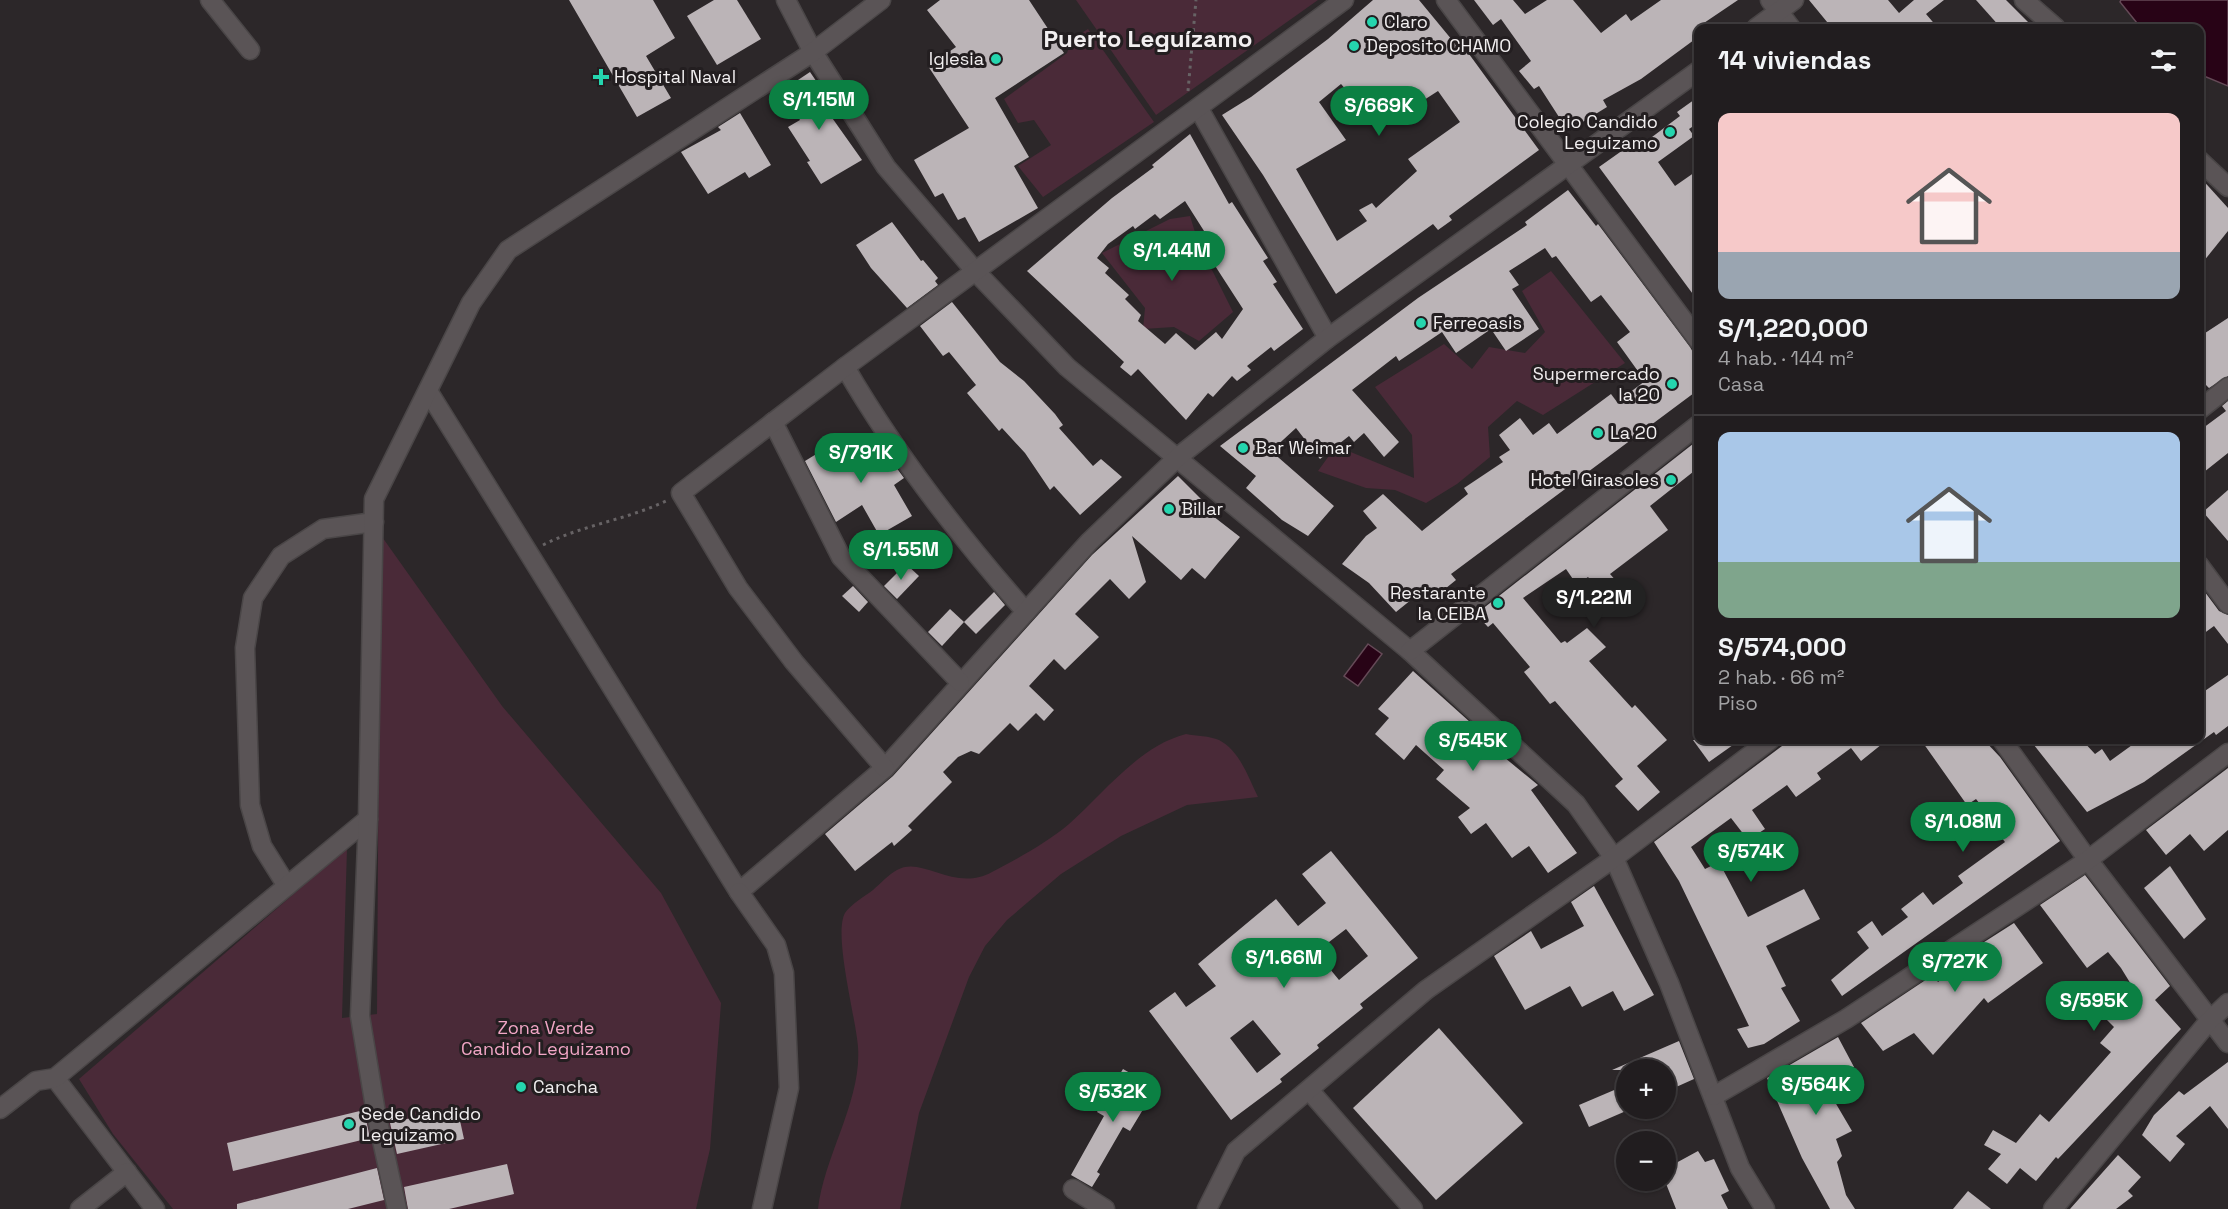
<!DOCTYPE html>
<html lang="es">
<head>
<meta charset="utf-8">
<style>
  body { margin:0; font-family:"Space Grotesk",sans-serif; background:#292628; color:#f1f3f6; height:100vh; display:flex; flex-direction:column; font-size:22px; white-space:nowrap }
  * { box-sizing:border-box; margin:0 }
  p { font-size:20px; color:#a2a2a4 }
  .icon { flex:none; width:33px; height:33px; fill:none; stroke:currentColor; stroke-width:2; stroke-linecap:round; stroke-linejoin:round }
  .map { position:relative; flex:1; overflow:hidden }
  .side { position:absolute; left:1694px; top:24px; width:510px; height:720px; display:flex; flex-direction:column; background:#211d1f; border-radius:12px; box-shadow:0 2px 4px #0004,0 0 0 2px #3e3b3d }
  .side>* { flex:none }
  .controls { position:absolute; left:1616px; top:1059px; display:grid; gap:12px }
  .controls a { display:grid; place-items:center; width:60px; height:60px; border-radius:50%; background:#211d1f; box-shadow:0 2px 4px #0004,0 0 0 2px #3e3b3d; font-size:30px }
  .price { position:absolute; translate:-50% -51px; padding:0 14px; border-radius:21px; background:#0b8043; color:#fff; font-size:20px; line-height:39px; filter:drop-shadow(0 2px 3px #0008) }
  .price::after { content:''; position:absolute; left:50%; top:36px; width:18px; height:14px; margin-left:-9px; background:inherit; clip-path:polygon(0 0,100% 0,50% 100%) }
  .price.selected { background:#222; color:#fff }
  ul { padding:0; list-style:none }
  li { display:grid; align-content:center; gap:12px; height:318px; padding:0 24px }
  li+li { border-top:2px solid #3e3b3d }
  li span { display:grid; place-items:center; height:186px; border-radius:12px; color:#555 }
  li>.icon { margin-inline-start:auto }
  span .icon { width:108px; height:108px; fill:#fffc; stroke-width:1 }
  li b { font-size:26px }
  h2 { display:flex; justify-content:space-between; align-items:center; height:72px; padding:0 24px; font-size:26px }
  .map>svg:first-child { display:block }
  .green { fill:#4a2a38 }
  .water { fill:#280316; stroke:#654a57; stroke-width:1.5 }
  .building { fill:#bbb4b7; fill-rule:evenodd }
  .lines { fill:none; stroke-linecap:round; stroke-linejoin:round }
  .minor-casing { stroke:#4a4647; stroke-width:21 }
  .path { stroke:#676365; stroke-width:3; stroke-dasharray:3 4.5; stroke-linecap:butt }
  .minor { stroke:#5a5456; stroke-width:18 }
  .poi-dot { fill:#25d5ae; stroke:#231e20; stroke-width:2 }
  .labels { text-anchor:middle; stroke-width:6; stroke-linejoin:round; paint-order:stroke }
  .poi-label { font-size:18px; fill:#f2eff0; stroke:#231e20; text-anchor:start }
  .park-label { font-size:18px; fill:#f2a6c6; stroke:#231e20 }
  .district-label { font-size:24px; font-weight:bold; fill:#f2eff0; stroke:#231e20 }
</style>
</head>
<body>
<div class="map">
<svg width="2228" height="1209" viewBox="0 0 2228 1209">
  <rect width="100%" height="100%" fill="#2c2729"/>
  <g class="green">
    <polygon points="1076,0 1318,0 1156,115"/>
    <polygon points="1088,29 1154,122 1043,197 1018,166 1051,145 1034,120 1018,123 1004,99 1067,53 1072,39"/>
    <polygon points="1190,216 1198,242 1233,312 1199,341 1174,327 1143,329 1145,308 1102,253 1170,219"/>
    <polygon points="1551,271 1625,363 1543,415 1517,401 1488,427 1490,457 1457,484 1426,503 1395,490 1366,488 1318,471 1336,446 1414,478 1412,435 1375,387 1444,344 1472,369 1489,347 1525,353 1545,332 1522,291"/>
    <polygon points="380,534 502,706 661,893 721,1003 710,1149 696,1209 173,1209 113,1134 79,1079 347,848 342,1018 377,1014"/>
    <path d="M1186 734C1196 736 1210 736 1219 740 1240 751 1248 777 1258 797L1187 805 1121 836 1061 874 1007 920 985 946 969 977 919 1113 900 1209H818C824 1156 862 1100 858 1047 856 1018 833 935 845 913 850 905 865 896 873 890 881 883 888 875 897 870 922 855 954 893 992 872 1017 859 1048 842 1069 824 1104 793 1139 746 1186 734Z"/>
  </g>
  <g class="water">
    <polygon points="2121,0 2228,0 2228,86 2199,74 2199,28 2141,28 2120,2"/>
    <polygon points="1368,644 1382,654 1358,686 1344,676"/>
  </g>
  <g class="building">
    <polygon points="569,0 653,0 675,38 646,56 671,98 637,117"/>
    <polygon points="714,0 737,0 761,39 717,65 687,16"/>
    <polygon points="940,0 1029,0 1064,53 995,98 1029,157 1014,166 1038,208 979,242 965,217 958,220 943,193 935,197 914,160 969,128 928,66 956,47 927,10"/>
    <path d="M1373 0H1419L1457 46 1461 43 1539 150 1449 216 1452 220 1438 230 1433 224 1336 294 1263 175 1222 115 1251 97 1328 39ZM1341 84 1358 103 1370 95 1379 108 1386 104 1388 106 1405 95 1413 107 1438 91 1460 122 1408 159 1417 171 1376 208 1372 203 1359 210 1367 221 1337 241 1296 169 1346 140 1319 102Z"/>
    <polygon points="1474,0 1513,0 1525,14 1547,0 1573,0 1601,33 1626,14 1631,21 1661,0 1738,0 1698,27 1698,37 1641,79 1603,100 1607,107 1568,131 1539,86 1534,89 1519,71 1531,61 1501,19 1493,25"/>
    <polygon points="1809,0 1888,0 1899,13 1914,0 1944,0 1926,14 1938,28 1832,28"/>
    <polygon points="1976,0 2006,0 2034,28 2001,28"/>
    <polygon points="810,72 825,94 818,98 862,160 821,184 807,162 810,161 788,127 800,120 783,90"/>
    <polygon points="1698,97 1698,123 1689,129 1694,136 1658,162 1675,186 1698,170 1698,301 1599,167 1640,138 1644,143 1680,116 1677,112"/>
    <polygon points="740,113 771,165 749,178 745,172 708,194 681,152 721,130 718,127"/>
    <path d="M1190 134 1229 204 1232 202 1268 258 1263 261 1277 282 1273 284 1303 329 1274 351 1271 347 1247 366 1251 370 1237 381 1232 376 1213 397 1208 393 1186 420 1138 369 1131 376 1120 367 1124 362 1027 271 1112 198 1154 167 1152 165ZM1185 201 1218 253 1210 258 1243 309 1222 339 1216 332 1195 350 1176 333 1165 344 1138 321 1141 315 1125 299 1129 295 1105 273 1109 268 1097 258 1108 244 1133 226 1135 229 1155 214 1160 219Z"/>
    <polygon points="2199,176 2228,208 2228,231 2199,267"/>
    <polygon points="1568,190 1596,226 1598,224 1690,347 1698,361 1698,390 1451,574 1456,580 1435,597 1427,587 1396,612 1369,583 1342,564 1366,536 1377,528 1363,511 1383,494 1422,531 1468,494 1464,488 1503,462 1499,457 1510,450 1499,435 1520,418 1533,435 1549,423 1557,434 1611,394 1617,402 1645,381 1617,342 1630,332 1601,295 1591,302 1556,256 1552,258 1545,248 1509,271 1519,285 1512,289 1539,329 1506,351 1491,329 1456,353 1442,332 1399,361 1396,356 1352,390 1399,442 1384,457 1364,433 1354,442 1349,436 1320,459 1296,428 1271,451 1334,506 1308,536 1282,520 1246,488 1256,476 1220,446 1418,298 1527,225 1525,222"/>
    <polygon points="892,222 921,261 923,260 938,278 935,281 938,285 907,308 871,268 856,245"/>
    <polygon points="952,302 1000,362 1024,381 1055,414 1063,425 1059,428 1093,466 1101,459 1122,477 1080,515 1054,486 1050,490 1025,453 1002,428 999,431 967,393 976,385 949,352 943,356 920,326"/>
    <polygon points="2228,318 2228,376 2209,388 2206,385 2199,391 2199,337"/>
    <polygon points="2228,401 2228,453 2199,476 2199,431 2226,411 2222,406"/>
    <polygon points="874,437 904,478 894,485 912,516 879,535 862,505 836,522 805,461 831,445 840,459"/>
    <polygon points="1698,440 1698,468 1650,506 1668,530 1610,574 1634,601 1618,613 1588,577 1577,585 1566,569 1523,598 1561,643 1565,641 1567,643 1587,628 1606,647 1589,661 1632,708 1635,705 1667,740 1637,766 1660,792 1638,811 1615,786 1623,779 1555,701 1550,704 1524,672 1530,667 1493,623 1488,627 1476,614"/>
    <polygon points="1178,476 1204,502 1200,506 1240,537 1218,563 1205,579 1192,568 1181,580 1132,536 1146,582 1129,599 1110,579 1075,614 1099,637 1065,670 1054,659 1029,686 1054,710 1044,721 1036,713 1018,731 1010,723 979,754 971,751 958,757 943,772 952,782 908,826 912,830 894,846 892,842 855,871 825,834 893,776 1092,555"/>
    <polygon points="2228,490 2228,541 2203,512"/>
    <polygon points="906,564 919,576 897,599 884,586"/>
    <polygon points="2199,584 2219,611 2228,615 2228,644 2214,626 2199,637"/>
    <polygon points="853,586 868,602 859,612 842,596"/>
    <polygon points="994,592 1005,605 976,634 964,622"/>
    <polygon points="950,609 964,622 942,646 928,632"/>
    <polygon points="1413,671 1480,731 1477,735 1538,785 1531,790 1577,853 1548,873 1529,846 1512,858 1486,823 1471,834 1458,817 1470,808 1436,779 1444,770 1416,745 1404,760 1375,734 1389,718 1378,709"/>
    <polygon points="2228,675 2228,726 2216,735 2214,732 2144,782 2087,812 2030,740 2082,740 2095,754 2102,749 2110,761 2139,740 2199,740 2199,695"/>
    <polygon points="1693,740 1740,740 1709,762"/>
    <polygon points="1790,740 1887,740 1861,761 1851,748 1817,773 1821,779 1796,797 1787,785 1752,810 1765,829 1748,840 1731,818 1691,847 1705,869 1719,862 1748,917 1804,889 1820,919 1766,946 1786,986 1781,988 1800,1021 1764,1044 1748,1048 1737,1029 1749,1026 1679,881 1654,842"/>
    <polygon points="1921,740 1984,740 2000,757 2060,841 1842,996 1831,980 1869,948 1857,932 1872,921 1882,936 1908,917 1901,909 1923,892 1933,905 1963,883 1958,876 2005,842 1991,825 1994,822 1976,799 1967,805"/>
    <polygon points="2228,768 2228,830 2204,851 2190,834 2166,855 2146,830"/>
    <path d="M1331 851 1418 958 1360 1004 1363 1008 1317 1045 1319 1048 1280 1079 1282 1082 1231 1120 1149 1011 1175 992 1186 1007 1216 986 1198 964 1276 899 1298 926 1326 903 1302 874ZM1346 929 1368 956 1339 980 1316 952ZM1253 1020 1281 1054 1257 1073 1230 1038Z"/>
    <polygon points="2170,866 2206,919 2184,939 2144,888"/>
    <polygon points="2085,875 2170,986 2155,1000 2181,1029 2058,1159 2056,1157 2036,1181 2020,1168 2007,1184 1988,1169 2001,1154 1984,1145 1993,1130 2016,1143 2040,1114 2049,1122 2111,1052 2100,1043 2114,1027 2106,1019 2137,994 2121,968 2108,952 2087,968 2040,905"/>
    <polygon points="1594,886 1654,995 1624,1011 1613,991 1582,1007 1570,986 1525,1010 1494,956 1531,931 1541,949 1584,926 1571,902"/>
    <polygon points="2014,923 2043,963 1988,1003 1984,998 1933,1055 1914,1033 1883,1051 1861,1023 1933,975 1938,982 1960,965 1956,960"/>
    <polygon points="1439,1028 1523,1123 1436,1200 1353,1108"/>
    <polygon points="1838,1037 1854,1067 1822,1080 1852,1131 1836,1139 1842,1156 1837,1162 1846,1195 1855,1209 1830,1209 1802,1158 1767,1078"/>
    <polygon points="1679,1041 1694,1079 1665,1092 1665,1070 1612,1070"/>
    <polygon points="2228,1062 2228,1129 2210,1106 2176,1136 2185,1144 2170,1162 2142,1135 2154,1115 2179,1091 2184,1095"/>
    <polygon points="1123,1069 1156,1088 1130,1131 1123,1127 1097,1172 1100,1174 1092,1187 1071,1175 1104,1116 1097,1112"/>
    <polygon points="1626,1085 1626,1111 1589,1127 1579,1105"/>
    <polygon points="457,1107 464,1139 397,1154 390,1123"/>
    <polygon points="364,1110 370,1138 233,1171 227,1143"/>
    <polygon points="1698,1151 1705,1162 1714,1159 1729,1191 1721,1195 1728,1209 1676,1209 1665,1181 1665,1169"/>
    <polygon points="2118,1155 2141,1177 2128,1191 2133,1196 2116,1209 2070,1209"/>
    <polygon points="507,1164 514,1194 449,1209 408,1209 404,1187"/>
    <polygon points="377,1168 384,1200 348,1209 237,1209 237,1204"/>
    <polygon points="1968,1191 1991,1209 1953,1209"/>
  </g>
  <g class="lines">
    <defs>
      <g id="minor">
        <polyline points="210,0 250,50"/>
        <polyline points="786,0 813,52 886,167 976,272 1067,367 1410,651 1576,804 1614,858 1669,983 1740,1168 1765,1209"/>
        <polyline points="1446,0 1698,340"/>
        <polyline points="1770,0 1791,28"/>
        <polyline points="2024,0 2056,28"/>
        <polyline points="1756,28 1794,0"/>
        <polyline points="1199,109 1328,338"/>
        <polyline points="2199,160 2228,187"/>
        <path d="M845 367C896 455 959 536 1026 612"/>
        <polyline points="428,391 739,892 885,768 1089,542 1178,457 1328,338 1698,71"/>
        <polyline points="2199,410 2228,387"/>
        <polyline points="773,422 841,557 960,682"/>
        <polyline points="2199,565 2228,604"/>
        <polyline points="1410,651 1698,425"/>
        <polyline points="2002,740 2088,860 2228,1043"/>
        <polyline points="885,768 794,662 738,588 681,493 845,367 1344,0"/>
        <polyline points="287,886 262,846 250,805 245,648 253,598 281,556 323,529 374,522"/>
        <polyline points="739,892 776,945 784,973 789,1088 762,1209"/>
        <polyline points="55,1078 155,1209"/>
        <polyline points="1309,1090 1413,1209"/>
        <polyline points="1714,1096 1846,1019 2088,860 2228,753"/>
        <polyline points="0,1109 36,1081 55,1078 368,819"/>
        <polyline points="1073,1189 1105,1209"/>
        <polyline points="80,1209 127,1172"/>
        <polyline points="397,1209 376,1113 360,1016 368,819 374,499 471,303 508,250 813,52 881,0"/>
        <polyline points="1207,1209 1236,1151 1426,990 1614,858 1770,740"/>
        <polyline points="2053,1209 2209,1021 2228,1003"/>
      </g>
    </defs>
    <use href="#minor" class="minor-casing"/>
    <g class="path">
      <polyline points="1188,91 1196,0"/>
      <path d="M543 545C582 525 626 520 666 501"/>
    </g>
    <use href="#minor" class="minor"/>
  </g>
  <g class="poi-dot">
    <circle cx="1372" cy="22" r="6"/>
    <circle cx="1354" cy="46" r="6"/>
    <circle cx="996" cy="59" r="6"/>
    <path d="M598 68h6v6h6v6h-6v6h-6v-6h-6v-6h6z"/>
    <circle cx="1670" cy="132" r="6"/>
    <circle cx="1421" cy="323" r="6"/>
    <circle cx="1672" cy="384" r="6"/>
    <circle cx="1598" cy="433" r="6"/>
    <circle cx="1243" cy="448" r="6"/>
    <circle cx="1671" cy="480" r="6"/>
    <circle cx="1169" cy="509" r="6"/>
    <circle cx="1498" cy="603" r="6"/>
    <circle cx="521" cy="1087" r="6"/>
    <circle cx="349" cy="1124" r="6"/>
  </g>
  <g class="labels">
    <g class="poi-label">
      <text x="1384" y="28">Claro</text>
      <text x="1366" y="52">Deposito CHAMO</text>
      <text x="984" y="65" text-anchor="end">Iglesia</text>
      <text x="614" y="83">Hospital Naval</text>
      <text x="1658" y="128" text-anchor="end">Colegio Candido<tspan x="1658" dy="21">Leguizamo</tspan></text>
      <text x="1433" y="329">Ferreoasis</text>
      <text x="1660" y="380" text-anchor="end">Supermercado<tspan x="1660" dy="21">la 20</tspan></text>
      <text x="1610" y="439">La 20</text>
      <text x="1255" y="454">Bar Weimar</text>
      <text x="1659" y="486" text-anchor="end">Hotel Girasoles</text>
      <text x="1181" y="515">Billar</text>
      <text x="1486" y="599" text-anchor="end">Restarante<tspan x="1486" dy="21">la CEIBA</tspan></text>
      <text x="533" y="1093">Cancha</text>
      <text x="361" y="1120">Sede Candido<tspan x="361" dy="21">Leguizamo</tspan></text>
    </g>
    <g class="park-label">
      <text x="546" y="1034">Zona Verde<tspan x="546" dy="21">Candido Leguizamo</tspan></text>
    </g>
    <g class="district-label">
      <text x="1148" y="47">Puerto Leguízamo</text>
    </g>
  </g>
</svg>
<div class="controls">
<a>+</a>
<a>−</a>
</div>
<b class="price" style="left:819px;top:131px">S/1.15M</b>
<b class="price" style="left:1379px;top:137px">S/669K</b>
<b class="price" style="left:1172px;top:282px">S/1.44M</b>
<b class="price" style="left:861px;top:484px">S/791K</b>
<b class="price" style="left:901px;top:581px">S/1.55M</b>
<b class="price selected" style="left:1594px;top:629px">S/1.22M</b>
<b class="price" style="left:1473px;top:772px">S/545K</b>
<b class="price" style="left:1963px;top:853px">S/1.08M</b>
<b class="price" style="left:1751px;top:883px">S/574K</b>
<b class="price" style="left:1284px;top:989px">S/1.66M</b>
<b class="price" style="left:1955px;top:993px">S/727K</b>
<b class="price" style="left:2094px;top:1032px">S/595K</b>
<b class="price" style="left:1816px;top:1116px">S/564K</b>
<b class="price" style="left:1113px;top:1123px">S/532K</b>
<section class="side">
<h2>14 viviendas<svg class="icon" aria-label="filters" viewBox="0 0 24 24"><path d="M4 7h16M4 17h16"/><circle cx="9" cy="7" r="2"/><circle cx="15" cy="17" r="2"/></svg></h2>
<ul>
<li><span style="background:linear-gradient(#f6c9c9 75%,#9aa5b1 0)"><svg class="icon" aria-label="home" viewBox="0 0 24 24"><path d="M3 11l9-7 9 7M6 9v11h12V9"/></svg></span><div><b>S/1,220,000</b><p>4 hab. · 144 m²</p><p>Casa</p></div></li>
<li><span style="background:linear-gradient(#a9c7e8 70%,#7fa58c 0)"><svg class="icon" aria-label="home" viewBox="0 0 24 24"><path d="M3 11l9-7 9 7M6 9v11h12V9"/></svg></span><div><b>S/574,000</b><p>2 hab. · 66 m²</p><p>Piso</p></div></li>
</ul>
</section>
</div>
</body>
</html>
